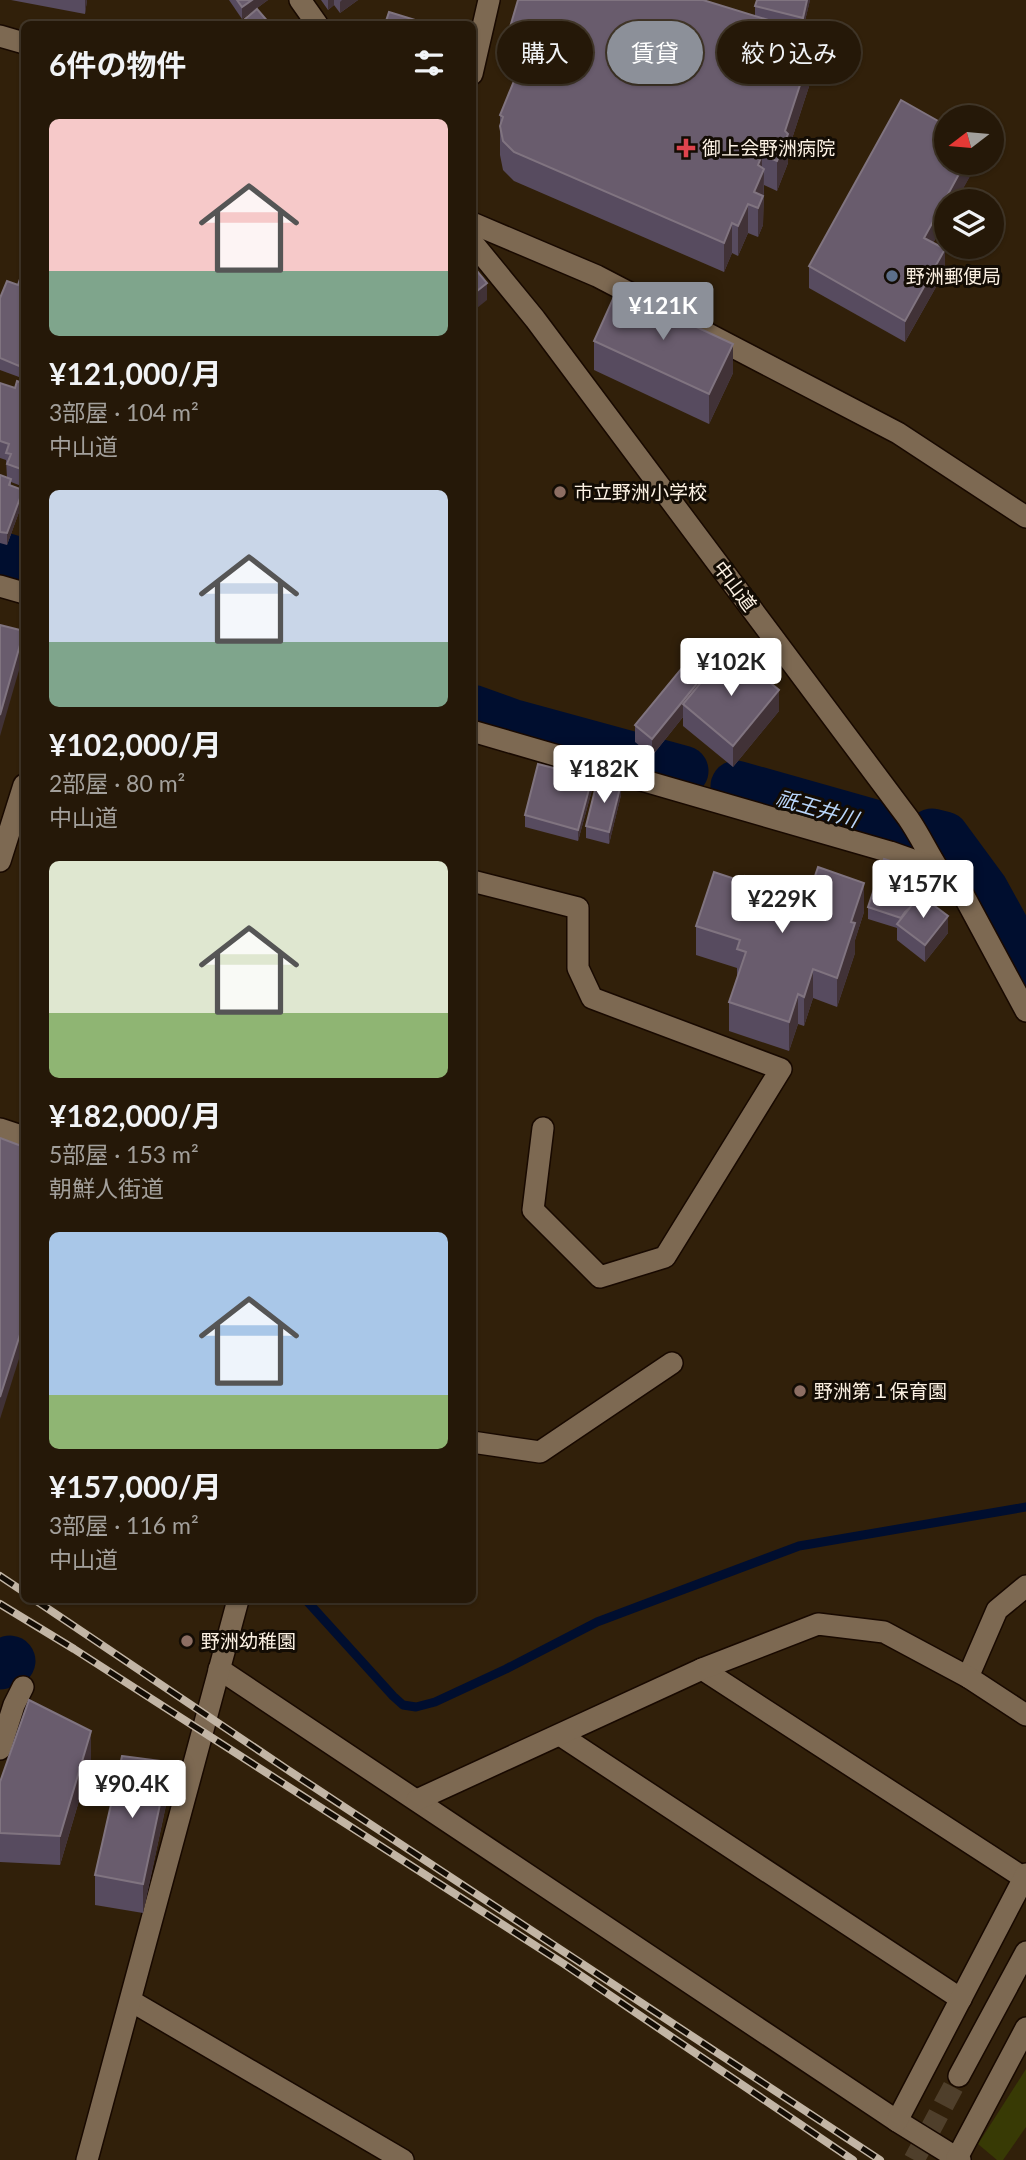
<!DOCTYPE html>
<html lang="ja">
<head>
<meta charset="utf-8">
<style>
  body { margin:0; font-family:Lato,"Noto Sans JP",sans-serif; background:#312516; color:#f1f3f6; height:100vh; display:flex; flex-direction:column; font-size:26px; white-space:nowrap }
  * { box-sizing:border-box; margin:0 }
  p { font-size:23px; color:#a3a09c }
  .icon { flex:none; width:38px; height:38px; fill:none; stroke:currentColor; stroke-width:2; stroke-linecap:round; stroke-linejoin:round }
  .map { position:relative; flex:1; overflow:hidden }
  .side { position:absolute; left:21px; top:21px; width:455px; height:1582px; display:flex; flex-direction:column; background:#251808; border-radius:10px; box-shadow:0 2px 5px #0004,0 0 0 2px #423729 }
  .side>* { flex:none }
  .guide { position:absolute; left:497px; top:21px; width:424px; height:63px; display:flex; gap:14px }
  .needle { width:46px; rotate:254deg }
  .fabs { position:absolute; left:934px; top:105px; display:grid; gap:14px }
  .fabs a { display:grid; place-items:center; width:70px; height:70px; border-radius:50%; background:#251808; box-shadow:0 2px 5px #0004,0 0 0 2px #423729; font-size:35px }
  .price { position:absolute; translate:-50% -60px; padding:0 16px; border-radius:7px; background:#fff; color:#222; font-size:23px; line-height:46px; filter:drop-shadow(0 2px 4px #0008) }
  .price::after { content:''; position:absolute; left:50%; top:42px; width:21px; height:16px; margin-left:-10px; background:inherit; clip-path:polygon(0 0,100% 0,50% 100%) }
  .price.on { background:#8c9099; color:#fff }
  ul { padding:0; list-style:none }
  li { display:grid; align-content:center; gap:14px; height:371px; padding:0 28px }
  li span { display:grid; place-items:center; height:217px; border-radius:10px; color:#555 }
  li>.icon { margin-inline-start:auto }
  span .icon { width:126px; height:126px; fill:#fffc; stroke-width:1 }
  li b { font-size:30px }
  h2 { display:flex; justify-content:space-between; align-items:center; height:84px; padding:0 28px; font-size:30px }
  .chip { padding:0 24px; border-radius:32px; background:#251808; box-shadow:0 2px 5px #0004,0 0 0 2px #423729; font-size:24px; line-height:63px }
  .chip.on { background:#8c9099; color:#fff }
  .map>svg:first-child { display:block }
  .green { fill:#383a05 }
  .lines { fill:none; stroke-linecap:round; stroke-linejoin:round }
  .stream { stroke:#000e2f; stroke-width:9 }
  .river { stroke:#000e2f; stroke-width:51 }
  .secondary-tunnel { stroke:#4f3f2b; stroke-width:21; stroke-dasharray:21 10; stroke-linecap:butt }
  .street-casing { stroke:#180900; stroke-width:24 }
  .secondary-casing { stroke:#180900; stroke-width:24 }
  .street { stroke:#7d6952; stroke-width:21 }
  .secondary { stroke:#7d6952; stroke-width:21 }
  .rail-casing { stroke:#c2b5a5; stroke-width:8 }
  .rail { stroke:#130c04; stroke-width:5; stroke-dasharray:16; stroke-linecap:butt }
  .wall { fill:#574b5f }
  .shaded-wall { fill:#413237 }
  .building { fill:#695c6d; stroke:#807480; stroke-width:2 }
  .health-dot { fill:#e0444e; stroke:#130c04; stroke-width:2.5 }
  .service-dot { fill:#5c6f8a; stroke:#130c04; stroke-width:2.5 }
  .education-dot { fill:#8d6e63; stroke:#130c04; stroke-width:2.5 }
  .labels { text-anchor:middle; stroke-width:6; stroke-linejoin:round; paint-order:stroke }
  .poi-label { font-size:19px; fill:#fcf1e3; stroke:#130c04; text-anchor:start }
  .street-label { font-size:19px; fill:#fcf1e3; stroke:#130c04 }
  .water-label { font-size:21px; font-style:italic; fill:#b9d6fb; stroke:#130c04 }
</style>
</head>
<body>
<div class="map">
<svg width="1026" height="2160" viewBox="0 0 1026 2160">
  <rect width="100%" height="100%" fill="#31200a"/>
  <polygon class="green" points="1026,2069 1026,2127 1003,2160 997,2160 978,2144"/>
  <g class="lines">
    <polyline class="stream" points="306,1600 393,1696 403,1705 416,1707 435,1702 506,1669 597,1622 799,1546 1026,1507"/>
    <g class="river">
      <polyline points="0,557 24,564"/>
      <polyline points="472,710 511,724 683,771"/>
      <polyline points="736,786 899,832"/>
      <polyline points="932,834 944,837 983,890 1026,968"/>
      <polyline points="0,1664 10,1661"/>
    </g>
    <polyline class="secondary-tunnel" points="914,2160 959,2076"/>
    <defs>
      <g id="street">
        <polyline points="300,0 317,24"/>
        <polyline points="472,74 489,0"/>
        <path d="M472 242 535 319 908 818C919 834 927 851 937 867 943 875 957 887 964 896L1026 1011"/>
        <polyline points="0,586 24,593"/>
        <polyline points="472,731 890,852 938,869"/>
        <polyline points="472,881 578,908 578,968 592,998 781,1069 665,1257 600,1277 533,1210 543,1128"/>
        <polyline points="472,1442 540,1452 672,1363"/>
        <polyline points="219,1669 897,2121 960,2160"/>
        <polyline points="702,1669 1024,1878"/>
        <polyline points="968,1677 997,1610 1026,1586"/>
        <polyline points="560,1735 961,1999"/>
        <polyline points="0,1749 14,1705 23,1687"/>
        <polyline points="417,1800 702,1669 818,1624 884,1632 968,1677 1026,1715"/>
        <polyline points="131,2001 403,2160"/>
        <polyline points="897,2121 1026,1874"/>
        <polyline points="957,2158 1026,2028"/>
        <polyline points="87,2160 238,1600"/>
      </g>
      <g id="secondary">
        <polyline points="0,36 24,43"/>
        <polyline points="472,223 597,276 898,433 1026,517"/>
        <polyline points="0,861 24,785"/>
        <polyline points="0,1129 24,1137"/>
        <polyline points="959,2076 1026,1952"/>
      </g>
    </defs>
    <use href="#street" class="street-casing"/>
    <use href="#secondary" class="secondary-casing"/>
    <use href="#street" class="street"/>
    <use href="#secondary" class="secondary"/>
    <defs>
      <g id="rail">
        <polyline points="0,1576 24,1592"/>
        <polyline points="35,1600 288,1770 880,2160"/>
        <polyline points="0,1604 74,1649 564,1964 853,2160"/>
      </g>
    </defs>
    <use href="#rail" class="rail-casing"/>
    <use href="#rail" class="rail"/>
  </g>
  <g class="wall">
    <polygon points="11,0 87,0 85,14"/>
    <polygon points="229,0 268,0 242,19"/>
    <polygon points="321,0 358,0 340,13 334,5 328,10"/>
    <polygon points="757,0 810,0 803,29 779,23 804,35 815,68 788,151 788,163 777,191 764,185 763,225 758,237 748,233 738,256 732,253 724,272 514,181 503,170 500,155 500,115 520,67 508,63 508,34 755,16 755,6"/>
    <polygon points="977,163 956,201 947,201 947,218 933,243 945,271 905,342 809,288 809,266"/>
    <polygon points="24,280 24,363 19,377 0,370 0,298"/>
    <polygon points="594,341 733,373 709,424 594,370"/>
    <polygon points="0,383 15,388 24,384 24,487 11,482 11,485 23,501 7,545 0,543 0,475 7,478 6,460 0,458"/>
    <polygon points="717,663 779,711 733,767 683,726 683,717 652,756 635,742 635,725"/>
    <polygon points="592,790 578,841 525,827 525,815"/>
    <polygon points="621,795 609,844 586,838 586,826"/>
    <polygon points="919,873 928,887 924,898 948,933 925,962 897,940 897,928 868,919 868,907"/>
    <polygon points="801,901 864,912 855,940 855,953 837,1007 813,998 804,1026 798,1024 789,1051 729,1031 729,1002 737,978 737,968 696,955 696,926"/>
    <polygon points="91,1760 60,1865 0,1862 0,1782"/>
    <polygon points="169,1791 143,1913 95,1905 95,1875"/>
  </g>
  <g class="shaded-wall">
    <polygon points="85,0 87,0 85,14"/>
    <polygon points="252,0 268,0 242,19 242,7"/>
    <polygon points="328,0 334,0 334,5 328,10"/>
    <polygon points="342,0 358,0 340,13 340,2"/>
    <polygon points="807,0 810,0 803,29 803,18"/>
    <polygon points="815,39 815,68 788,151 788,163 777,191 777,161 785,131"/>
    <polygon points="762,155 762,173 764,169 763,225 758,237 758,208 754,192 758,165"/>
    <polygon points="965,163 977,163 977,164 956,201 947,201 947,218 924,259 924,238"/>
    <polygon points="748,204 748,233 738,256 738,226"/>
    <polygon points="732,223 732,253 724,272 724,243"/>
    <polygon points="945,249 945,271 905,342 905,321"/>
    <polygon points="487,283 487,300 472,312 472,295"/>
    <polygon points="733,344 733,373 709,424 709,394"/>
    <polygon points="24,352 24,363 19,377 19,366"/>
    <polygon points="23,490 23,501 7,545 7,533"/>
    <polygon points="24,631 24,653 0,736 0,715"/>
    <polygon points="717,659 717,676 683,704 683,717 652,756 652,739"/>
    <polygon points="779,690 779,711 733,767 733,746"/>
    <polygon points="592,778 592,790 578,841 578,830"/>
    <polygon points="621,784 621,795 609,844 609,832"/>
    <polygon points="928,876 928,887 922,905 922,894"/>
    <polygon points="864,883 864,912 855,940 855,953 837,1007 837,978 851,922"/>
    <polygon points="948,916 948,933 925,962 925,945"/>
    <polygon points="813,969 813,998 804,1026 804,997"/>
    <polygon points="798,994 798,1024 789,1051 789,1022"/>
    <polygon points="24,1322 24,1343 0,1419 0,1397"/>
    <polygon points="91,1731 91,1760 60,1865 60,1836"/>
    <polygon points="169,1762 169,1791 143,1913 143,1884"/>
  </g>
  <g class="building">
    <polygon points="237,0 252,0 242,7"/>
    <polygon points="518,0 703,0 804,31 803,35 815,39 785,131 788,134 777,161 762,155 758,165 764,169 754,192 763,196 758,208 748,204 738,226 732,223 724,243 514,152 503,141 500,126 503,117 500,115 530,42 508,34"/>
    <polygon points="757,0 807,0 803,18 755,6"/>
    <polygon points="257,9 270,24 239,24"/>
    <polygon points="389,12 422,22 421,24 385,24"/>
    <polygon points="901,100 947,126 947,163 965,163 924,238 945,249 905,321 809,266"/>
    <polygon points="472,265 487,283 472,295"/>
    <polygon points="20,279 24,280 24,352 19,366 0,358 0,298 7,281 18,285"/>
    <polygon points="617,290 733,344 709,394 594,341"/>
    <polygon points="17,381 24,384 24,470 7,464 11,454 6,453 9,444 0,441 0,383 15,388"/>
    <polygon points="0,475 11,479 9,485 23,490 7,533 0,532"/>
    <polygon points="0,625 24,631 0,715"/>
    <polygon points="701,645 717,659 652,739 635,725"/>
    <polygon points="736,655 779,690 733,746 683,704 722,657 729,663"/>
    <polygon points="538,764 592,778 578,830 525,815"/>
    <polygon points="598,778 621,784 609,832 586,826"/>
    <polygon points="884,859 919,870 918,873 928,876 922,894 916,892 912,906 905,912 901,918 868,907"/>
    <polygon points="818,867 864,883 851,922 855,923 837,978 813,969 804,997 798,994 789,1022 729,1002 746,952 737,949 740,940 696,926 714,872 744,882 745,876 771,885 773,881 797,887 801,894 799,901 806,903"/>
    <polygon points="920,895 948,916 925,945 897,924"/>
    <polygon points="0,1138 24,1147 24,1322 0,1397"/>
    <polygon points="29,1700 91,1731 60,1836 0,1833 0,1782"/>
    <polygon points="122,1756 169,1762 143,1884 95,1875"/>
  </g>
  <path class="health-dot" d="M682.5 137.5h7v7h7v7h-7v7h-7v-7h-7v-7h7z"/>
  <circle class="service-dot" cx="892" cy="276" r="7"/>
  <g class="education-dot">
    <circle cx="560" cy="492" r="7"/>
    <circle cx="800" cy="1391" r="7"/>
    <circle cx="187" cy="1641" r="7"/>
  </g>
  <g class="labels">
    <g class="poi-label">
      <text x="702" y="155">御上会野洲病院</text>
      <text x="906" y="283">野洲郵便局</text>
      <text x="574" y="499">市立野洲小学校</text>
      <text x="814" y="1398">野洲第１保育園</text>
      <text x="201" y="1648">野洲幼稚園</text>
    </g>
    <g class="street-label">
      <text transform="translate(735 586) rotate(53)" y="7">中山道</text>
    </g>
    <g class="water-label">
      <text transform="translate(817 809) rotate(16)" y="7">祇王井川</text>
    </g>
  </g>
</svg>
<div class="fabs">
<a><svg class="needle" viewBox="-14 -14 28 28"><path d="M0-13l5 13h-10z" fill="#e53935"/><path d="M0 13l5-13h-10z" fill="#a3a09c"/></svg></a>
<a><svg class="icon" aria-label="layers" viewBox="0 0 24 24"><path d="M12 4l9 5-9 5-9-5zM3 14l9 5 9-5"/></svg></a>
</div>
<b class="price on" style="left:663px;top:342px">¥121K</b>
<b class="price" style="left:731px;top:698px">¥102K</b>
<b class="price" style="left:604px;top:805px">¥182K</b>
<b class="price" style="left:923px;top:920px">¥157K</b>
<b class="price" style="left:782px;top:935px">¥229K</b>
<b class="price" style="left:132px;top:1820px">¥90.4K</b>
<div class="guide">
<a class="chip">購入</a>
<a class="chip on">賃貸</a>
<a class="chip">絞り込み</a>
</div>
<section class="side">
<h2>6件の物件<svg class="icon" aria-label="filters" viewBox="0 0 24 24"><path d="M4 7h16M4 17h16"/><circle cx="9" cy="7" r="2"/><circle cx="15" cy="17" r="2"/></svg></h2>
<ul>
<li><span style="background:linear-gradient(#f6c9c9 70%,#7fa58c 0)"><svg class="icon" aria-label="home" viewBox="0 0 24 24"><path d="M3 11l9-7 9 7M6 9v11h12V9"/></svg></span><div><b>¥121,000/月</b><p>3部屋 · 104 m²</p><p>中山道</p></div></li>
<li><span style="background:linear-gradient(#c9d6e8 70%,#7fa58c 0)"><svg class="icon" aria-label="home" viewBox="0 0 24 24"><path d="M3 11l9-7 9 7M6 9v11h12V9"/></svg></span><div><b>¥102,000/月</b><p>2部屋 · 80 m²</p><p>中山道</p></div></li>
<li><span style="background:linear-gradient(#dfe7d0 70%,#8fb573 0)"><svg class="icon" aria-label="home" viewBox="0 0 24 24"><path d="M3 11l9-7 9 7M6 9v11h12V9"/></svg></span><div><b>¥182,000/月</b><p>5部屋 · 153 m²</p><p>朝鮮人街道</p></div></li>
<li><span style="background:linear-gradient(#a9c7e8 75%,#8fb573 0)"><svg class="icon" aria-label="home" viewBox="0 0 24 24"><path d="M3 11l9-7 9 7M6 9v11h12V9"/></svg></span><div><b>¥157,000/月</b><p>3部屋 · 116 m²</p><p>中山道</p></div></li>
</ul>
</section>
</div>
</body>
</html>
